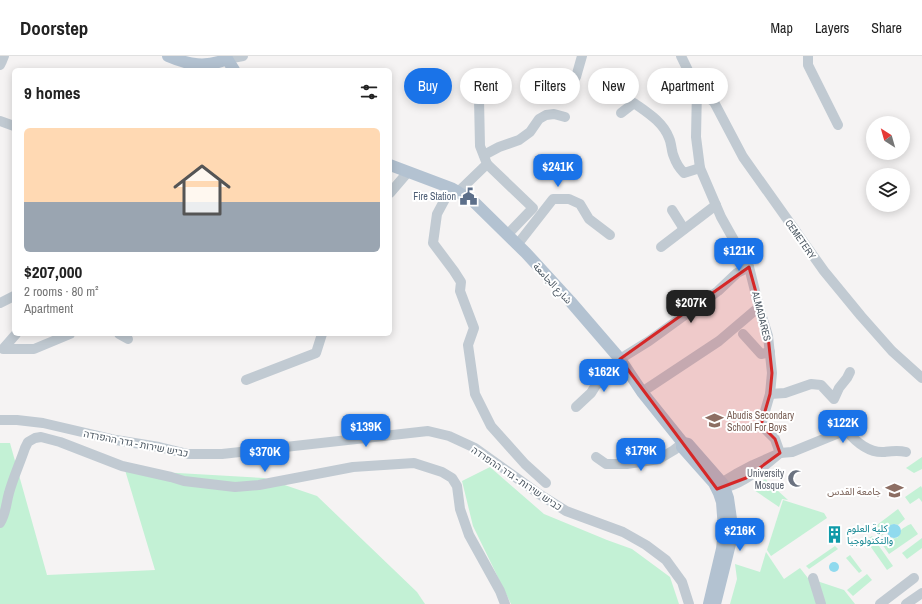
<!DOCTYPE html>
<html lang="en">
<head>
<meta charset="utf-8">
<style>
  body { margin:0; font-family:"Archivo Narrow","Noto Sans Arabic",Heebo,sans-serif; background:#f6f6f6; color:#222; height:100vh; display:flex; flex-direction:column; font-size:15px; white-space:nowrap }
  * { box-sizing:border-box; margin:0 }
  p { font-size:13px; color:#767676 }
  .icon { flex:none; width:22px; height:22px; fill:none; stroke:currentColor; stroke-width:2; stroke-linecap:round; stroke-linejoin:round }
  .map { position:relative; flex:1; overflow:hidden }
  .panel { position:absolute; left:12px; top:12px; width:380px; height:268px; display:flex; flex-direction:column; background:#fff; border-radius:6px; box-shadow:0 2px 10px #0003 }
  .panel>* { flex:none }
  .top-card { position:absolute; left:404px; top:12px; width:380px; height:36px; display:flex; gap:8px }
  .needle { width:26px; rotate:323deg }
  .tools { position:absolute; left:866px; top:60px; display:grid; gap:8px }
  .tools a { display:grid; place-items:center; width:44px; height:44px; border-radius:50%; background:#fff; box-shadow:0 2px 10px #0003; font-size:20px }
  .price { position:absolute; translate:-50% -34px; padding:0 9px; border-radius:8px; background:#1a73e8; color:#fff; font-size:13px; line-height:26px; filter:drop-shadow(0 1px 2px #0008) }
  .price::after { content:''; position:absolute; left:50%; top:24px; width:12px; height:9px; margin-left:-6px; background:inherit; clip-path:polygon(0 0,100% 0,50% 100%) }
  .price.current { background:#222; color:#fff }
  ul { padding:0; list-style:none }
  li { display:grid; align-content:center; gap:8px; height:212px; padding:0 12px }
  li+li { border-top:1px solid #e0e0e0 }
  li span { display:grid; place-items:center; height:124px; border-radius:6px; color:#555 }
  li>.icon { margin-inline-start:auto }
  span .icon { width:72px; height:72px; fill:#fffc; stroke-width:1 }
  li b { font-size:17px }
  h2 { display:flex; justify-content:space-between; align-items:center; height:48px; padding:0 12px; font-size:17px }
  .tag { padding:0 14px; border-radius:18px; background:#fff; box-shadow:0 2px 10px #0003; font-size:14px; line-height:36px }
  .tag.current { background:#1a73e8; color:#fff }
  header { display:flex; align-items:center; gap:24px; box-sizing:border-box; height:56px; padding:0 20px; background:#fff; border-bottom:1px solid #e0e0e0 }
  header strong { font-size:19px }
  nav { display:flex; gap:22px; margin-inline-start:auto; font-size:14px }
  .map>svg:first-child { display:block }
  .green { fill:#c3f1d5 }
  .water { fill:#90daee }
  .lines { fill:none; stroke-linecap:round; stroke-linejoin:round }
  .minor { stroke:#c1cad2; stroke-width:10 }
  .major { stroke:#b3c2d1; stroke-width:12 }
  .marked { fill:#d62828; fill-opacity:0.2; stroke:#d62828; stroke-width:3; stroke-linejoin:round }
  .labels { text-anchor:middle; stroke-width:4; stroke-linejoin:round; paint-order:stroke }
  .service-label { font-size:10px; fill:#4e5e75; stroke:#fff; text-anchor:end }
  .street-label { font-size:10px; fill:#4a5661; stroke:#fff }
  .education-label { font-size:10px; fill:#785e54; stroke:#fff; text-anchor:start }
  .worship-label { font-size:10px; fill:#5b616d; stroke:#fff; text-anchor:end }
  .culture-label { font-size:10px; fill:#0d838f; stroke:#fff; text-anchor:start }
</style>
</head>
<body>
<header>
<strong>Doorstep</strong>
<nav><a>Map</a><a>Layers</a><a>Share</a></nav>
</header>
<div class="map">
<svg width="922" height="548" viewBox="0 0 922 548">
  <rect width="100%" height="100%" fill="#f5f3f3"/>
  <g class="green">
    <polygon points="0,387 10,387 47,519 155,514 125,414 264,422 317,440 417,536 425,548 0,548"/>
    <polygon points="922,401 922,413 914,417 906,412"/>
    <polygon points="490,411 544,458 607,484 632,493 670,521 679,548 511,548 473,470 462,425"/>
    <polygon points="765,423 788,444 782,443 779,451 754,434"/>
    <polygon points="921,430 922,432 922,446 919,442 910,448 905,441"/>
    <polygon points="783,444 824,457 827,462 771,500 767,494"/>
    <path d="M898 453 905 463 898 469C893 466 887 470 887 476L879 481 873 472Z"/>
    <path d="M911 468 918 478 889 498 882 488 891 482C901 483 897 480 901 474 903 472 908 469 911 468Z"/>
    <polygon points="872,480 893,510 887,514 866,484"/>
    <polygon points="922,482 922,492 907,503 902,497"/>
    <polygon points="835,490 838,493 809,513 806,510"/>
    <polygon points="766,496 784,523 800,512 811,526 818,548 730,548 737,523 735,508 760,516"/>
    <polygon points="850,499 862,515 859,517 846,502"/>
    <polygon points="867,518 872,524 853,540 847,534"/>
    <polygon points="817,525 844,534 855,548 822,548"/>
  </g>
  <g class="water">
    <circle cx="894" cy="475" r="7"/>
    <circle cx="834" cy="511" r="5"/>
  </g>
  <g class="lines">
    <g class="minor">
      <polyline points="226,0 227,3 243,0"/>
      <polyline points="681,0 697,33 714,46 743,101 824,215 861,260 892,295 922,322"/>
      <polyline points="808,0 808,9 838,69"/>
      <polyline points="0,9 2,5 4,0"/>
      <polyline points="576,21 582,0"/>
      <path d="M697 33 696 81 700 112 721 161 749 211 759 251 768 280 772 317 770 338 761 369 775 383 780 397 792 396 846 374C855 385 868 397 884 396 892 395 898 394 906 396"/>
      <path d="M621 57 634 47C648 57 663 66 669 82 672 88 671 95 674 101 676 107 679 112 684 117L700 112"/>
      <polyline points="0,65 14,70"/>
      <polyline points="484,99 499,91 519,84 530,76 539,63 546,59 554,58 565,61"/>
      <polyline points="487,108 533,152 507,179"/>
      <polyline points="451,132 437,158 433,187 454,215 461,226 460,235 474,272 468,289 475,338 491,370 525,408 546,427"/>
      <polyline points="458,136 487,108 480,90 479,43"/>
      <polyline points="390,137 408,116"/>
      <polyline points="672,154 684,173"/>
      <polyline points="517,189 553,143 569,143 580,148 589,163 610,179"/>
      <polyline points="661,191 716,149"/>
      <polyline points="0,247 14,240"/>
      <polyline points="16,278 3,293 34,293 70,278"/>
      <polyline points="119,278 128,283"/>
      <polyline points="743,278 761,298 770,296"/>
      <polyline points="620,303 649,285 718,235 737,217 749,211"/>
      <polyline points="246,324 316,297 322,278"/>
      <polyline points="642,336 719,285 759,251"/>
      <polyline points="770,338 785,337 811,328 821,329 834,343 839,332 847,322 850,316"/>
      <polyline points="576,351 591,337 596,329 625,311"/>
      <polyline points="0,364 17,364 43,367 116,384 159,391 188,398 222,398 428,375 449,380 475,392 539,438 566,455 623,476 646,489 666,504 682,526 689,548"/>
      <path d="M780 397C766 409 750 422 733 429 728 431 722 432 717 433L721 427 736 418 753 409Z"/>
      <polyline points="596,401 606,408 627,408 659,403 674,394 683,387"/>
      <path d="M0 467C6 458 6 447 9 437 13 422 20 407 25 392L28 386 35 382 41 381 60 386 122 410 171 421 184 425 235 431 259 429 353 411 414 407 442 416 452 422 457 430 460 453 469 479 500 535 505 548"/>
      <polyline points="813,522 821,548"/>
      <polyline points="880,548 914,522"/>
      <polyline points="906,548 922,537"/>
    </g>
    <g class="major">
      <path d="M168 0C189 9 206 12 227 3"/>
      <polyline points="227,3 234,14"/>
      <polyline points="390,109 451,132 458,136 474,146 526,197 570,245 620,303 642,336 683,387"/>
      <polyline points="709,548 722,493 724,473 722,446 719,437 714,427 682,391 683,387 688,388 723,428 728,442 731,463 731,484 715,548"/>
    </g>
  </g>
  <path class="marked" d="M749 211 768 280 772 317 770 338 761 369 775 383 780 397 746 422 717 433 620 303Z"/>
  <defs>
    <symbol id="civic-bare" viewBox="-9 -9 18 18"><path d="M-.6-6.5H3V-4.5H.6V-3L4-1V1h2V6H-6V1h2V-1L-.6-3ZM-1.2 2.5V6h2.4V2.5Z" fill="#5c6f8a" stroke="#fff" stroke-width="2.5" paint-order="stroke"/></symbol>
    <symbol id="school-bare" viewBox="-9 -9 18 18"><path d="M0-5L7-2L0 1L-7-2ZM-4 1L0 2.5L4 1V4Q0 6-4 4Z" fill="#8d6e63" stroke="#fff" stroke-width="2.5" paint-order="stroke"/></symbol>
    <symbol id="mosque-bare" viewBox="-9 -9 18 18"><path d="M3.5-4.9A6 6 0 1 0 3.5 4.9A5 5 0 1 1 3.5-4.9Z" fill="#6b7280" stroke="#fff" stroke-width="2.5" paint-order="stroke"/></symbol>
    <symbol id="university-bare" viewBox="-9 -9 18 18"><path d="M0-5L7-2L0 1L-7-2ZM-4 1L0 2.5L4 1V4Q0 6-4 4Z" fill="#8d6e63" stroke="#fff" stroke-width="2.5" paint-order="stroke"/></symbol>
    <symbol id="building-bare" viewBox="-9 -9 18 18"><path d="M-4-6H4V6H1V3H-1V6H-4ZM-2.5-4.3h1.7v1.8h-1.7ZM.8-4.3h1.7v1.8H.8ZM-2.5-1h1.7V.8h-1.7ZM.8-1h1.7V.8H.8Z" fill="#0f9aa8" stroke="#fff" stroke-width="2.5" paint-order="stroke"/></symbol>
  </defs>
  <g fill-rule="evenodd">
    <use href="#civic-bare" x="456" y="128" width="25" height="25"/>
    <use href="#school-bare" x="702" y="352" width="25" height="25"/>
    <use href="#mosque-bare" x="784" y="410" width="25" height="25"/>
    <use href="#university-bare" x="882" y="422" width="25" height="25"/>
    <use href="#building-bare" x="822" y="466" width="25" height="25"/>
  </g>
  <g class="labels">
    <g class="service-label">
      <text x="456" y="144">Fire Station</text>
    </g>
    <g class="street-label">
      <text transform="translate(801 183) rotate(55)" y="4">CEMETERY</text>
      <text transform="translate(553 227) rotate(47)" y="4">شارع الجامعة</text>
      <text transform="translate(762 260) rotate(76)" y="4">ALMADARES</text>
      <text transform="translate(136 387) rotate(11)" y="4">כביש שירות - גדר ההפרדה</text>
      <text transform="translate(517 422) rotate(34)" y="4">כביש שירות - גדר ההפרדה</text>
    </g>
    <g class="education-label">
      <text x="727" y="363">Abudis Secondary<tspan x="727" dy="12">School For Boys</tspan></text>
      <text x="881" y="439" text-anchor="end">جامعة القدس</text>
    </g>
    <g class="worship-label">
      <text x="784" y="421">University<tspan x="784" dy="12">Mosque</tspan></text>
    </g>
    <g class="culture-label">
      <text x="847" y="476">كلية العلوم<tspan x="847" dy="12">والتكنولوجيا</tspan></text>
    </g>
  </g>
</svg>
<div class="tools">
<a><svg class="needle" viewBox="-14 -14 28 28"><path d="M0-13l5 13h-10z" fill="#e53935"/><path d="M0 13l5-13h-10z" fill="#767676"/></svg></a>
<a><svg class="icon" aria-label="layers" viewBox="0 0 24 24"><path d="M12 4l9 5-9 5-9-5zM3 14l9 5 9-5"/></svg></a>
</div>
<b class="price" style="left:558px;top:132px">$241K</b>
<b class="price" style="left:739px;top:216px">$121K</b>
<b class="price current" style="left:691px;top:268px">$207K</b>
<b class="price" style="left:604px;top:337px">$162K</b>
<b class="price" style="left:843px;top:388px">$122K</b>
<b class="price" style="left:366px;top:392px">$139K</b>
<b class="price" style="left:641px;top:416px">$179K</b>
<b class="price" style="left:265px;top:417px">$370K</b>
<b class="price" style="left:740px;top:496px">$216K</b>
<div class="top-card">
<a class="tag current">Buy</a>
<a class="tag">Rent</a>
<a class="tag">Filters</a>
<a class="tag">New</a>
<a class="tag">Apartment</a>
</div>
<section class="panel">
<h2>9 homes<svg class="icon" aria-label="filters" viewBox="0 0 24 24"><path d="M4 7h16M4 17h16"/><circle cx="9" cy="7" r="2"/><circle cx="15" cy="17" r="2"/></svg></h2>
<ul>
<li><span style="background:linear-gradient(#ffd9b3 60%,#9aa5b1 0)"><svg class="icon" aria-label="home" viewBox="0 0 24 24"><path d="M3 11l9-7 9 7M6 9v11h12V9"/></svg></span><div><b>$207,000</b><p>2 rooms · 80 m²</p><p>Apartment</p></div></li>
</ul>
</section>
</div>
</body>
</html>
